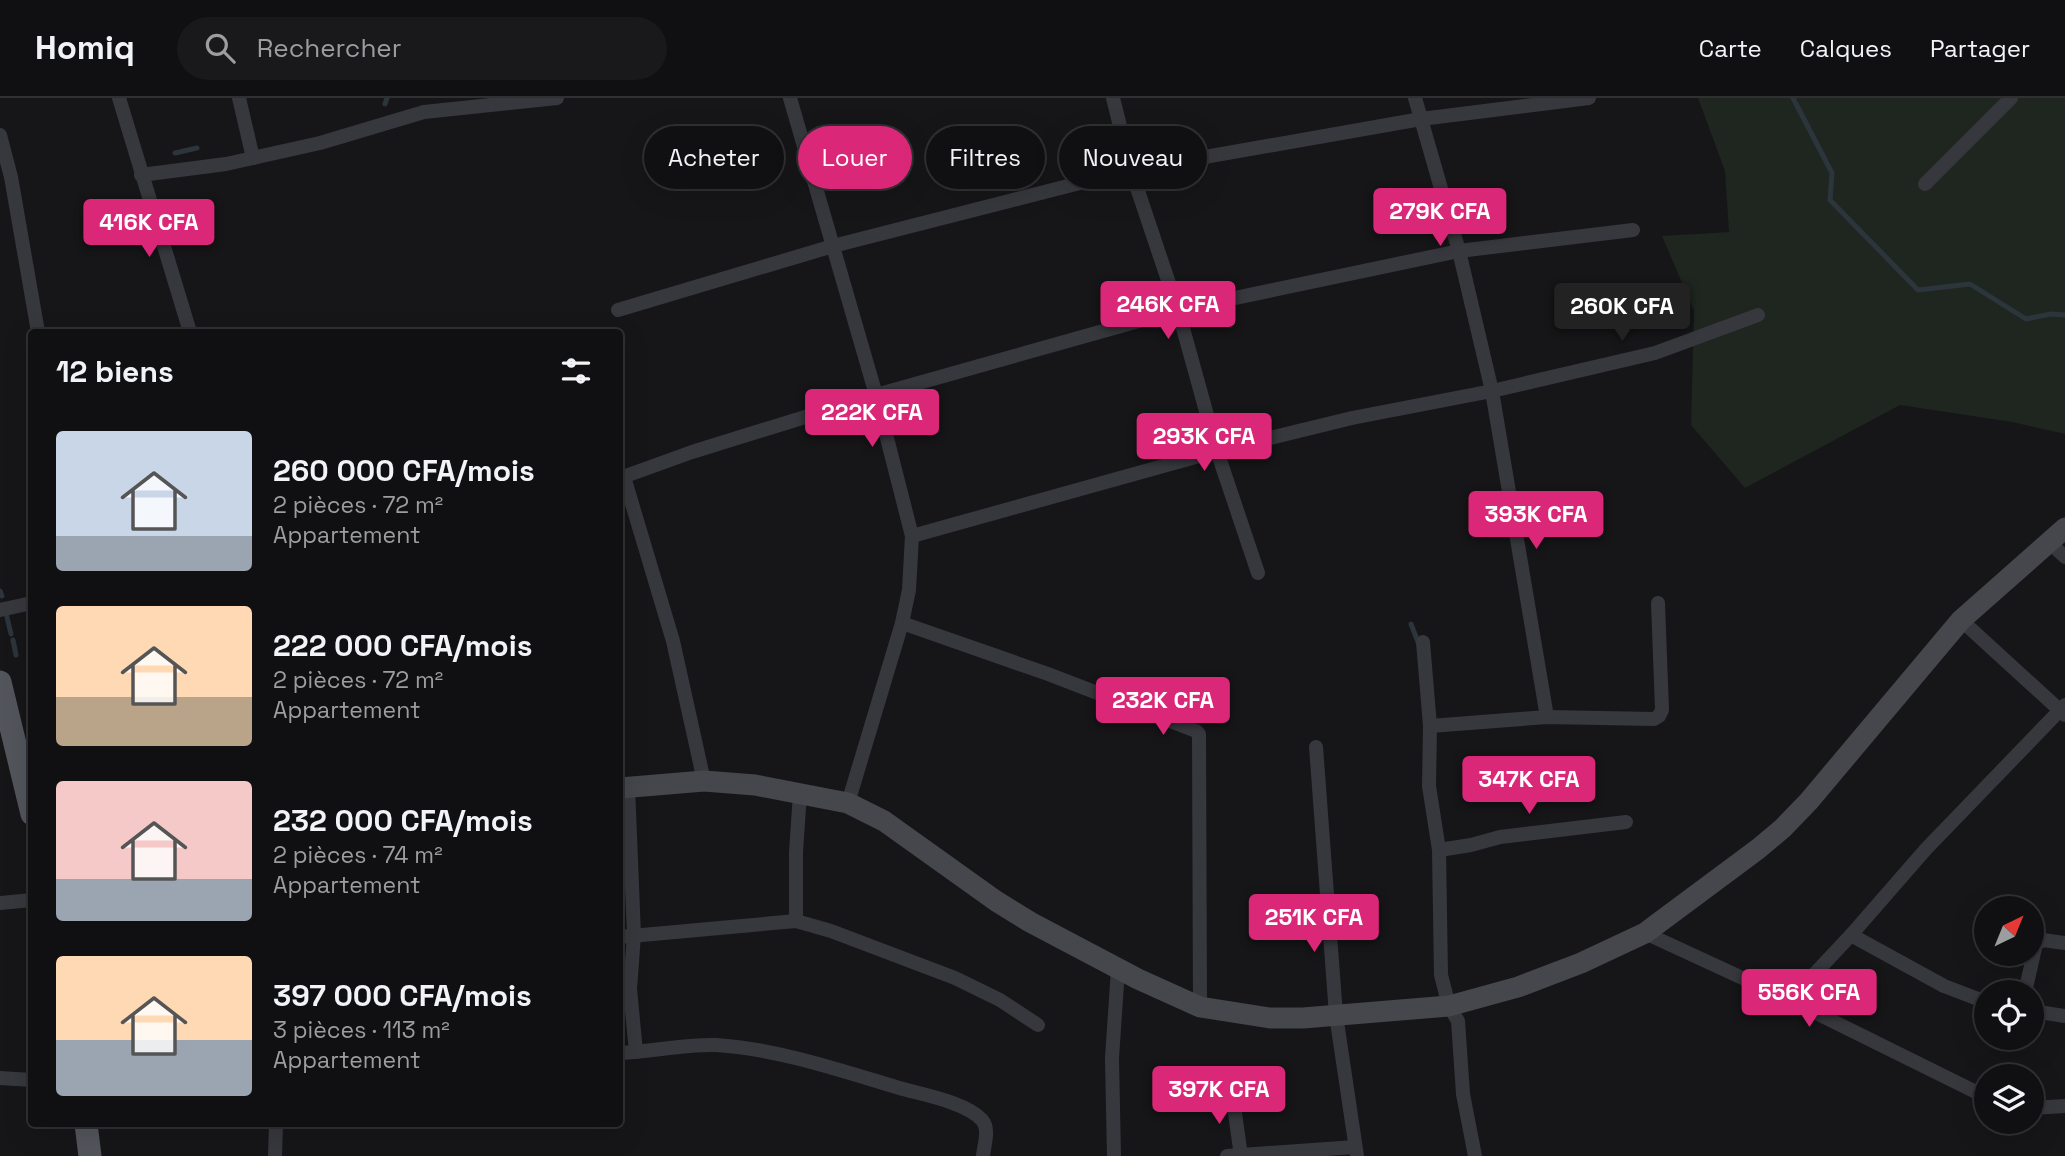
<!DOCTYPE html>
<html lang="fr">
<head>
<meta charset="utf-8">
<style>
  body { margin:0; font-family:"Space Grotesk",sans-serif; background:#19191b; color:#f1f3f6; height:100vh; display:flex; flex-direction:column; font-size:26px; white-space:nowrap }
  * { box-sizing:border-box; margin:0 }
  p { font-size:23px; color:#9c9d9f }
  .icon { flex:none; width:38px; height:38px; fill:none; stroke:currentColor; stroke-width:2; stroke-linecap:round; stroke-linejoin:round }
  .map { position:relative; flex:1; overflow:hidden }
  .side { position:absolute; left:28px; top:231px; width:595px; height:798px; display:flex; flex-direction:column; background:#101012; border-radius:7px; box-shadow:0 7px 28px #0002,0 0 0 2px #303032 }
  .side>* { flex:none }
  .hud { position:absolute; left:644px; top:28px; width:665px; height:63px; display:flex; gap:14px }
  .needle { width:46px; rotate:43deg }
  .tools { position:absolute; left:1974px; top:798px; display:grid; gap:14px }
  .tools a { display:grid; place-items:center; width:70px; height:70px; border-radius:50%; background:#101012; box-shadow:0 7px 28px #0002,0 0 0 2px #303032; font-size:35px }
  .price { position:absolute; translate:-50% -60px; padding:0 16px; border-radius:7px; background:#db2777; color:#fff; font-size:23px; line-height:46px; filter:drop-shadow(0 2px 4px #0008) }
  .price::after { content:''; position:absolute; left:50%; top:42px; width:21px; height:16px; margin-left:-10px; background:inherit; clip-path:polygon(0 0,100% 0,50% 100%) }
  .price.on { background:#222; color:#fff }
  ul { padding:0; list-style:none }
  li { display:flex; align-items:center; gap:21px; height:175px; padding:0 28px }
  li span { display:grid; place-items:center; flex:none; width:196px; height:140px; border-radius:7px; color:#555 }
  li>.icon { margin-inline-start:auto }
  span .icon { width:84px; height:84px; fill:#fffc; stroke-width:1 }
  li b { font-size:30px }
  h2 { display:flex; justify-content:space-between; align-items:center; height:84px; padding:0 28px; font-size:30px }
  .tag { padding:0 24px; border-radius:32px; background:#101012; box-shadow:0 7px 28px #0002,0 0 0 2px #303032; font-size:24px; line-height:63px }
  .tag.on { background:#db2777; color:#fff }
  header { display:flex; align-items:center; gap:42px; box-sizing:border-box; height:98px; padding:0 35px; background:#101012; border-bottom:2px solid #303032 }
  header strong { font-size:33px }
  nav { display:flex; gap:38px; margin-inline-start:auto; font-size:24px }
  .search { width:490px; height:63px; background:#19191b; display:flex; align-items:center; gap:18px; box-sizing:border-box; padding:0 24px; border-radius:38px; color:#9c9d9f; font-size:26px }
  .map>svg:first-child { display:block }
  .green { fill:#1e261f }
  .lines { fill:none; stroke-linecap:round; stroke-linejoin:round }
  .stream { stroke:#2c353c; stroke-width:5 }
  .street { stroke:#37383d; stroke-width:14 }
  .secondary { stroke:#45474d; stroke-width:21 }
  .primary { stroke:#53555c; stroke-width:23 }
</style>
</head>
<body>
<header>
<strong>Homiq</strong>
<div class="search"><svg class="icon" aria-label="search" viewBox="0 0 24 24"><circle cx="10" cy="10" r="6"/><path d="M15 15l6 6"/></svg>Rechercher</div>
<nav><a>Carte</a><a>Calques</a><a>Partager</a></nav>
</header>
<div class="map">
<svg width="2065" height="1058" viewBox="0 0 2065 1058">
  <rect width="100%" height="100%" fill="#161618"/>
  <polygon class="green" points="1698,0 2065,0 2065,336 2012,324 1900,307 1745,390 1691,327 1694,213 1662,138 1729,134 1725,73"/>
  <g class="lines">
    <g class="stream">
      <polyline points="1793,0 1832,75 1830,102 1918,192 1970,186 2026,221 2051,216 2065,217"/>
      <polyline points="385,6 387,0"/>
      <polyline points="175,55 197,50"/>
      <polyline points="0,493 2,498"/>
      <polyline points="6,515 11,536"/>
      <polyline points="1411,526 1418,544"/>
      <polyline points="13,542 16,557"/>
    </g>
    <g class="street">
      <polyline points="119,0 190,234"/>
      <polyline points="239,0 253,60"/>
      <polyline points="790,0 876,297 912,438 909,492 902,525 848,705"/>
      <polyline points="1113,0 1131,72 1178,212 1217,353 1258,475"/>
      <polyline points="1415,0 1459,153 1492,293 1547,619"/>
      <polyline points="0,37 11,79 38,234"/>
      <polyline points="141,77 226,66 253,60 320,45 424,14 557,0"/>
      <polyline points="1925,86 2011,0"/>
      <polyline points="618,212 833,148 1131,72 1421,21 1589,0"/>
      <polyline points="624,379 673,543 704,683"/>
      <polyline points="620,380 692,354 876,297 1178,212 1459,153 1633,132"/>
      <polyline points="912,438 1217,353 1352,320 1492,293 1655,255 1758,217"/>
      <polyline points="2049,444 2065,459"/>
      <polyline points="0,512 32,505"/>
      <polyline points="1961,522 2065,617"/>
      <polyline points="902,525 1048,576 1196,633 1199,636 1200,909"/>
      <polyline points="1423,544 1430,628 1429,688 1439,752 1441,877 1449,908 1458,923 1463,996 1475,1058"/>
      <polyline points="1430,628 1547,619 1654,621 1659,618 1662,612 1658,505"/>
      <polyline points="1316,649 1336,917 1357,1058"/>
      <polyline points="628,689 634,837 630,891 636,954"/>
      <polyline points="1439,752 1471,747 1500,739 1626,724"/>
      <polyline points="0,805 32,802"/>
      <polyline points="796,823 796,754 800,695"/>
      <polyline points="1645,835 1790,902 1986,999"/>
      <polyline points="1851,837 1944,888 1986,904"/>
      <polyline points="620,839 796,823 831,833 955,880 1000,902 1038,927"/>
      <polyline points="2025,894 2036,846 2043,842 2065,845"/>
      <polyline points="1790,902 1851,837 1926,751 2065,607"/>
      <polyline points="2032,913 2065,918"/>
      <path d="M620 955C652 954 683 946 716 947 779 951 842 973 903 991 925 997 967 1005 982 1022 990 1031 984 1047 983 1058"/>
      <polyline points="0,980 32,982"/>
      <polyline points="1232,994 1241,1058"/>
      <polyline points="2032,1010 2065,1008"/>
      <polyline points="275,1058 276,1026"/>
      <polyline points="1114,1058 1112,960 1118,871"/>
      <polyline points="1227,1058 1355,1049"/>
    </g>
    <polyline class="secondary" points="620,690 704,683 755,687 848,705 884,723 996,803 1030,824 1138,881 1200,909 1270,920 1303,920 1449,908 1518,889 1581,865 1645,835 1758,751 1783,730 1809,703 1961,522 2065,430"/>
    <g class="primary">
      <polyline points="0,584 32,716"/>
      <polyline points="86,1026 90,1058"/>
    </g>
  </g>
</svg>
<div class="tools">
<a><svg class="needle" viewBox="-14 -14 28 28"><path d="M0-13l5 13h-10z" fill="#e53935"/><path d="M0 13l5-13h-10z" fill="#9c9d9f"/></svg></a>
<a><svg class="icon" aria-label="locate" viewBox="0 0 24 24"><circle cx="12" cy="12" r="6"/><path d="M12 2v4M12 18v4M2 12h4M18 12h4"/></svg></a>
<a><svg class="icon" aria-label="layers" viewBox="0 0 24 24"><path d="M12 4l9 5-9 5-9-5zM3 14l9 5 9-5"/></svg></a>
</div>
<b class="price" style="left:1440px;top:150px">279K CFA</b>
<b class="price" style="left:149px;top:161px">416K CFA</b>
<b class="price" style="left:1168px;top:243px">246K CFA</b>
<b class="price on" style="left:1622px;top:245px">260K CFA</b>
<b class="price" style="left:872px;top:351px">222K CFA</b>
<b class="price" style="left:1204px;top:375px">293K CFA</b>
<b class="price" style="left:1536px;top:453px">393K CFA</b>
<b class="price" style="left:1163px;top:639px">232K CFA</b>
<b class="price" style="left:1529px;top:718px">347K CFA</b>
<b class="price" style="left:1314px;top:856px">251K CFA</b>
<b class="price" style="left:1809px;top:931px">556K CFA</b>
<b class="price" style="left:1219px;top:1028px">397K CFA</b>
<div class="hud">
<a class="tag">Acheter</a>
<a class="tag on">Louer</a>
<a class="tag">Filtres</a>
<a class="tag">Nouveau</a>
</div>
<section class="side">
<h2>12 biens<svg class="icon" aria-label="filters" viewBox="0 0 24 24"><path d="M4 7h16M4 17h16"/><circle cx="9" cy="7" r="2"/><circle cx="15" cy="17" r="2"/></svg></h2>
<ul>
<li><span style="background:linear-gradient(#c9d6e8 75%,#9aa5b1 0)"><svg class="icon" aria-label="home" viewBox="0 0 24 24"><path d="M3 11l9-7 9 7M6 9v11h12V9"/></svg></span><div><b>260 000 CFA/mois</b><p>2 pièces · 72 m²</p><p>Appartement</p></div></li>
<li><span style="background:linear-gradient(#ffd9b3 65%,#b9a48a 0)"><svg class="icon" aria-label="home" viewBox="0 0 24 24"><path d="M3 11l9-7 9 7M6 9v11h12V9"/></svg></span><div><b>222 000 CFA/mois</b><p>2 pièces · 72 m²</p><p>Appartement</p></div></li>
<li><span style="background:linear-gradient(#f6c9c9 70%,#9aa5b1 0)"><svg class="icon" aria-label="home" viewBox="0 0 24 24"><path d="M3 11l9-7 9 7M6 9v11h12V9"/></svg></span><div><b>232 000 CFA/mois</b><p>2 pièces · 74 m²</p><p>Appartement</p></div></li>
<li><span style="background:linear-gradient(#ffd9b3 60%,#9aa5b1 0)"><svg class="icon" aria-label="home" viewBox="0 0 24 24"><path d="M3 11l9-7 9 7M6 9v11h12V9"/></svg></span><div><b>397 000 CFA/mois</b><p>3 pièces · 113 m²</p><p>Appartement</p></div></li>
</ul>
</section>
</div>
</body>
</html>
